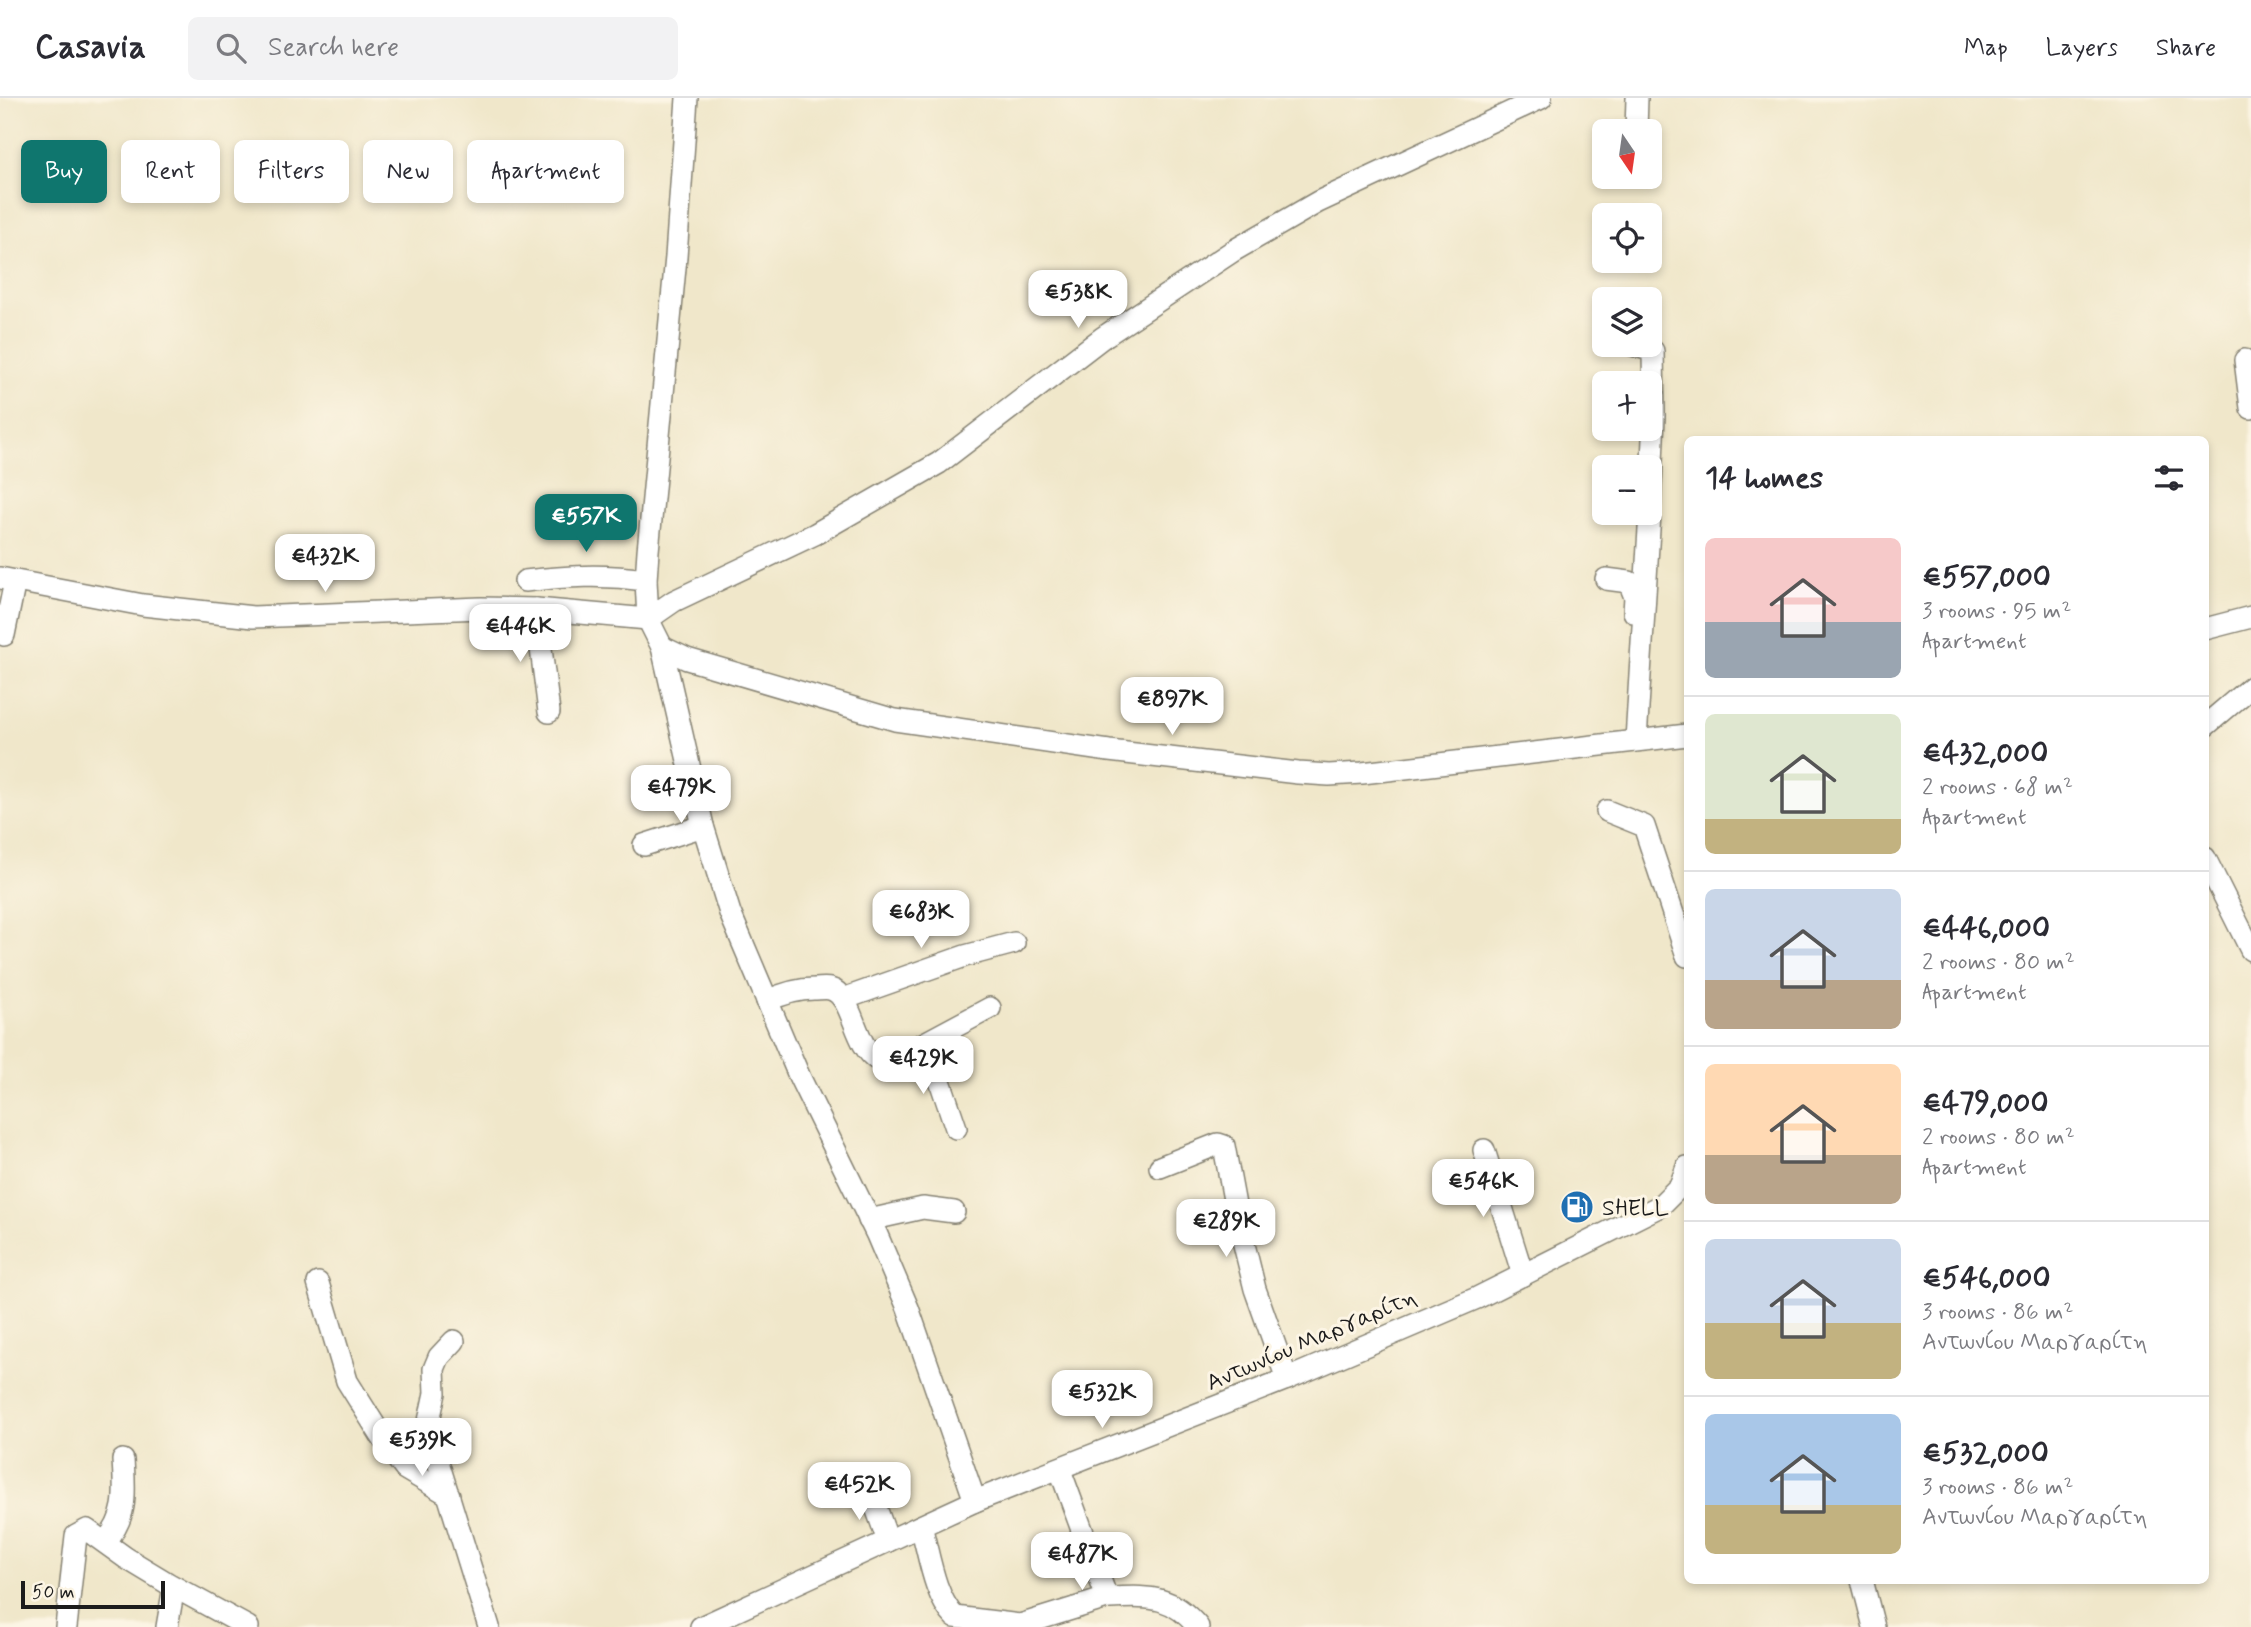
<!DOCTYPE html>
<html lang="en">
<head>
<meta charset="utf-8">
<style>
  body { margin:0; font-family:Mynerve,sans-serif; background:#f2f2f3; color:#2b2b33; height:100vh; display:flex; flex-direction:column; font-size:26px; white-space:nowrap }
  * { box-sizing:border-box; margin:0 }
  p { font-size:23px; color:#7c7c81 }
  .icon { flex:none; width:38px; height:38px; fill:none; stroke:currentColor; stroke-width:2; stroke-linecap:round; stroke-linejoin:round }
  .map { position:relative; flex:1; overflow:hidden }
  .panel { position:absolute; left:1684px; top:338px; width:525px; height:1148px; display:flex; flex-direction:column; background:#fff; border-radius:10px; box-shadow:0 4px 10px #0003 }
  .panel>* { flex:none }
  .guide { position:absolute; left:21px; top:42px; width:665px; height:63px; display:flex; gap:14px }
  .needle { width:46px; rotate:167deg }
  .fabs { position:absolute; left:1592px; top:21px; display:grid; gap:14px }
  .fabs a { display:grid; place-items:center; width:70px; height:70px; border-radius:10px; background:#fff; box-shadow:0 4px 10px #0003; font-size:35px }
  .scale { position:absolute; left:21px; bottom:18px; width:144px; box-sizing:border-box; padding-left:7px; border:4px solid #1c1c1c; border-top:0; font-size:19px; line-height:24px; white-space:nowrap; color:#1c1c1c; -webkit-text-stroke:5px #fcf5e5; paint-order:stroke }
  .price { position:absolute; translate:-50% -60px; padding:0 16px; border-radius:14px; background:#fff; color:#222; font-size:23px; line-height:46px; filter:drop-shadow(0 2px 4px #0008) }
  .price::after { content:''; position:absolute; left:50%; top:42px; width:21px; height:16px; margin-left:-10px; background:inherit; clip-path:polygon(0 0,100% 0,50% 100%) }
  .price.current { background:#0f766e; color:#fff }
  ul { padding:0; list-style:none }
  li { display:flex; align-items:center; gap:21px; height:175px; padding:0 21px }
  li+li { border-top:2px solid #e1e1e2 }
  li span { display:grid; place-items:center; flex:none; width:196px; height:140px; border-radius:10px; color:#555 }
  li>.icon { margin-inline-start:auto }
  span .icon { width:84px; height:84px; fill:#fffc; stroke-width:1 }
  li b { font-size:30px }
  h2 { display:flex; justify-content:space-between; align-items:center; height:84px; padding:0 21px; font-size:30px }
  .tag { padding:0 24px; border-radius:10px; background:#fff; box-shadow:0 4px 10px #0003; font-size:24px; line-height:63px }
  .tag.current { background:#0f766e; color:#fff }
  header { display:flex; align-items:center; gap:42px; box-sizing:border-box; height:98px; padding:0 35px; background:#fff; border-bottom:2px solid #e1e1e2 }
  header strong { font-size:33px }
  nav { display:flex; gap:38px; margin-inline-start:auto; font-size:24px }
  .search { width:490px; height:63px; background:#f2f2f3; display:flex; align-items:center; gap:18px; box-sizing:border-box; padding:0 24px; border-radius:10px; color:#7c7c81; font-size:26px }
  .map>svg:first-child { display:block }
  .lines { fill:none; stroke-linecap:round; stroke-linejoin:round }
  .minor-casing { stroke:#868273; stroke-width:24 }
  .minor { stroke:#fff; stroke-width:21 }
  .labels { text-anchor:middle; stroke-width:6; stroke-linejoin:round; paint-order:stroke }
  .poi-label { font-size:23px; fill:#1c1c1c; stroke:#fcf5e5; text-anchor:start }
  .street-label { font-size:23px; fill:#1c1c1c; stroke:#fcf5e5 }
</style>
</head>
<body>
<header>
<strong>Casavia</strong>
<div class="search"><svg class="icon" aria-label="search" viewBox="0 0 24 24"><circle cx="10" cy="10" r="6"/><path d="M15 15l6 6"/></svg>Search here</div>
<nav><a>Map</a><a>Layers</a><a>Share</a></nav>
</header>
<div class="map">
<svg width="2251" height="1529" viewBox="0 0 2251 1529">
  <rect width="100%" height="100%" fill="#fcf5e5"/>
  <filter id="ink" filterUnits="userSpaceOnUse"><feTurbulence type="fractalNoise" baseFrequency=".0143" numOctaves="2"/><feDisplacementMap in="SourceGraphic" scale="14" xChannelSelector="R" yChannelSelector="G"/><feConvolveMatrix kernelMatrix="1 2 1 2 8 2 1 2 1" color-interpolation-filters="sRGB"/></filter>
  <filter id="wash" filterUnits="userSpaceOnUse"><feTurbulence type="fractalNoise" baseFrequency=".00686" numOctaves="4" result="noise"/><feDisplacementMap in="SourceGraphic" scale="28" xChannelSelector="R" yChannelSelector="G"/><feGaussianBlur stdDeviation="1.57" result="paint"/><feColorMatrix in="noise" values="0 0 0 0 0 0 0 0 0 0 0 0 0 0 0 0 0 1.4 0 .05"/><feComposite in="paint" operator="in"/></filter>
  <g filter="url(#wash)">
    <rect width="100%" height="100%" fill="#f0e7ca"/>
  </g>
  <g filter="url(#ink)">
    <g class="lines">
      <defs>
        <g id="minor">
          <polyline points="687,0 676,159 648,453 646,482 648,521 662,549 703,728 730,815 800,980 877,1137 908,1210 975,1403"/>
          <polyline points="1636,33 1637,0"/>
          <polyline points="1632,247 1653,253 1654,318 1650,411"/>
          <polyline points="2245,262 2251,310"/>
          <polyline points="0,480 143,507 253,519 481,510 536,511 648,521 674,503 815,436 939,365 1102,240 1233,153 1318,104 1541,0"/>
          <polyline points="1606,481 1629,484 1635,499 1634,514"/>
          <path d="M525 483C568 478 603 476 646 482"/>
          <polyline points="536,511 549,614"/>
          <polyline points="2205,531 2251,519"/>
          <polyline points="4,537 15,483"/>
          <polyline points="662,549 687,561 895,622 1109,653 1298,675 1329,677 1362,675 1687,637"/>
          <polyline points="2205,628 2251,589"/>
          <polyline points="1636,642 1650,415"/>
          <polyline points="1607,713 1644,728 1687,858"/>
          <polyline points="644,747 703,728"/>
          <polyline points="2205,760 2251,852"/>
          <polyline points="843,901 965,858 1014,845"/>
          <path d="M767 903C782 896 796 891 814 891 819 891 826 890 830 891 854 897 853 947 878 962L906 955 990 910"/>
          <polyline points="914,951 938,977 956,1030"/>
          <polyline points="1484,1052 1523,1177"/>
          <polyline points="1160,1069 1218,1046 1224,1048 1237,1118 1255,1191 1287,1281"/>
          <polyline points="869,1122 923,1110 954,1114"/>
          <polyline points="318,1185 347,1283 362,1307 389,1350 405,1371 449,1397"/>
          <polyline points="454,1243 439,1259 434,1271 435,1295 429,1323 430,1338 489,1529"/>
          <path d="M1060 1372 1107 1500C1147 1499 1170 1495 1198 1529"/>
          <polyline points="869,1390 888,1443"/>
          <path d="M921 1428C929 1456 934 1498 955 1519L1020 1527 1107 1500"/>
          <path d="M105 1444C128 1419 125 1394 123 1362"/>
          <polyline points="1862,1482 1874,1529"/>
          <polyline points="66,1529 76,1438 87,1432 126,1460 169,1486 248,1529"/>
          <polyline points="167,1529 174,1489"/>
          <polyline points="701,1529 975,1403 1287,1281 1477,1200 1660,1108 1680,1088 1687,1069"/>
        </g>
      </defs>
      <use href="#minor" class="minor-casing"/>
      <use href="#minor" class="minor"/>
    </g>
  </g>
  <defs>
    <symbol id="fuel-disc" viewBox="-11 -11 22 22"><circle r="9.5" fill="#1f6fb2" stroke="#fcf5e5"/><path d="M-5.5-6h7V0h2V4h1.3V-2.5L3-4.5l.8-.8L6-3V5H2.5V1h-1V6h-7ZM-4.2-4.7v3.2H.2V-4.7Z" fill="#fff"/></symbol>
  </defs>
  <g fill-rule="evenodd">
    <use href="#fuel-disc" x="1558" y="1090" width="38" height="38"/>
  </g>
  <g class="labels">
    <g class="poi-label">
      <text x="1602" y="1117">SHELL</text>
    </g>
    <g class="street-label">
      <text transform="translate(1311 1241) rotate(-23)" y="8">Αντωνίου Μαργαρίτη</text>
    </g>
  </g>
</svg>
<div class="fabs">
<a><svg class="needle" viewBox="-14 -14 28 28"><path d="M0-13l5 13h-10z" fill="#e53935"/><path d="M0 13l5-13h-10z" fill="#7c7c81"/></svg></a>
<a><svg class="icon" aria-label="locate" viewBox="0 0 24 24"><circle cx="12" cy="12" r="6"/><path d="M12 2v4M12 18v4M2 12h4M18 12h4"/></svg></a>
<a><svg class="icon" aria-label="layers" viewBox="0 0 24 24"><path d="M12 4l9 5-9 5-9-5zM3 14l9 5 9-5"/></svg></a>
<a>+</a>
<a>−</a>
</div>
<div class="scale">50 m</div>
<b class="price" style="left:1078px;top:232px">€538K</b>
<b class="price current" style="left:586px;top:456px">€557K</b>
<b class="price" style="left:325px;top:496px">€432K</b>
<b class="price" style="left:520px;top:566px">€446K</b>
<b class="price" style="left:1172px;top:639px">€897K</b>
<b class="price" style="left:681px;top:727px">€479K</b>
<b class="price" style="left:921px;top:852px">€683K</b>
<b class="price" style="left:923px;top:998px">€429K</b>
<b class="price" style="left:1483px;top:1121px">€546K</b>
<b class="price" style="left:1226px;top:1161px">€289K</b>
<b class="price" style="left:1102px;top:1332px">€532K</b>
<b class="price" style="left:422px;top:1380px">€539K</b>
<b class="price" style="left:859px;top:1424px">€452K</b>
<b class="price" style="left:1082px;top:1494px">€487K</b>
<div class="guide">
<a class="tag current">Buy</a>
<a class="tag">Rent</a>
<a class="tag">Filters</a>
<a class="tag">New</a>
<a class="tag">Apartment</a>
</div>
<section class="panel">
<h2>14 homes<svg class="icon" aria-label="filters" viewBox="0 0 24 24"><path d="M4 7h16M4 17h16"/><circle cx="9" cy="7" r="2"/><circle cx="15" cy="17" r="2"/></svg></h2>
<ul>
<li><span style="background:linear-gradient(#f6c9c9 60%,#9aa5b1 0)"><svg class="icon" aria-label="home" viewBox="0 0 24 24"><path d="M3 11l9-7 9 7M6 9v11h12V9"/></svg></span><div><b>€557,000</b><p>3 rooms · 95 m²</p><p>Apartment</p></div></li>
<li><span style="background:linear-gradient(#dfe7d0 75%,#c2b280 0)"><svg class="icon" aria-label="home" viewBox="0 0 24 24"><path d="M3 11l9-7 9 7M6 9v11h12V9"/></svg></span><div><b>€432,000</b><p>2 rooms · 68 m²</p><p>Apartment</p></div></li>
<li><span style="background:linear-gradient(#c9d6e8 65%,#b9a48a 0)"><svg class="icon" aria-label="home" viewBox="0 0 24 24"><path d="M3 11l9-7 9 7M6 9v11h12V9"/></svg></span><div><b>€446,000</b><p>2 rooms · 80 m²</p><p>Apartment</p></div></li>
<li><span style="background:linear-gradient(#ffd9b3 65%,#b9a48a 0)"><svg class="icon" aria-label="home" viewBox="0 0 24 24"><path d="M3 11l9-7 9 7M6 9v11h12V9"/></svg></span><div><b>€479,000</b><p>2 rooms · 80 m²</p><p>Apartment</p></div></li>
<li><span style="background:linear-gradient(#c9d6e8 60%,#c2b280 0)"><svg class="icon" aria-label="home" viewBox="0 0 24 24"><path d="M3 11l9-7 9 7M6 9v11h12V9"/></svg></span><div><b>€546,000</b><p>3 rooms · 86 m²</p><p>Αντωνίου Μαργαρίτη</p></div></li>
<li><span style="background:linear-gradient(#a9c7e8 65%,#c2b280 0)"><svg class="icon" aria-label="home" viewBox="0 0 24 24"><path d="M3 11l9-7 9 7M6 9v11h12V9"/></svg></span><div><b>€532,000</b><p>3 rooms · 86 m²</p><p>Αντωνίου Μαργαρίτη</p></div></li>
</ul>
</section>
</div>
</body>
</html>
